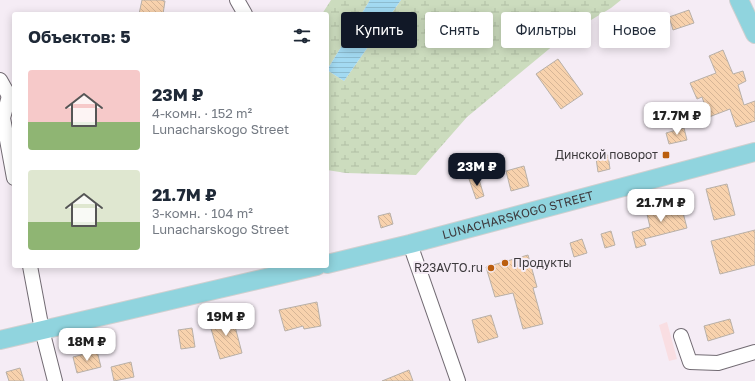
<!DOCTYPE html>
<html lang="ru">
<head>
<meta charset="utf-8">
<style>
  body { margin:0; font-family:"Golos Text",sans-serif; background:#f2f2f3; color:#1f2937; height:100vh; display:flex; flex-direction:column; font-size:15px; white-space:nowrap }
  * { box-sizing:border-box; margin:0 }
  p { font-size:13px; color:#747a83 }
  .icon { flex:none; width:22px; height:22px; fill:none; stroke:currentColor; stroke-width:2; stroke-linecap:round; stroke-linejoin:round }
  .map { position:relative; flex:1; overflow:hidden }
  .sheet { position:absolute; left:12px; top:12px; width:317px; height:256px; display:flex; flex-direction:column; background:#fff; border-radius:4px; box-shadow:0 2px 10px #0003 }
  .sheet>* { flex:none }
  .guide { position:absolute; left:341px; top:12px; width:354px; height:36px; display:flex; gap:8px }
  .price { position:absolute; translate:-50% -34px; padding:0 9px; border-radius:8px; background:#fff; color:#222; font-size:13px; line-height:26px; filter:drop-shadow(0 1px 2px #0008) }
  .price::after { content:''; position:absolute; left:50%; top:24px; width:12px; height:9px; margin-left:-6px; background:inherit; clip-path:polygon(0 0,100% 0,50% 100%) }
  .price.current { background:#111827; color:#fff }
  ul { padding:0; list-style:none }
  li { display:flex; align-items:center; gap:12px; height:100px; padding:0 16px }
  li span { display:grid; place-items:center; flex:none; width:112px; height:80px; border-radius:4px; color:#555 }
  li>.icon { margin-inline-start:auto }
  span .icon { width:48px; height:48px; fill:#fffc; stroke-width:1 }
  li b { font-size:17px }
  h2 { display:flex; justify-content:space-between; align-items:center; height:48px; padding:0 16px; font-size:17px }
  .chip { padding:0 14px; border-radius:4px; background:#fff; box-shadow:0 2px 10px #0003; font-size:14px; line-height:36px }
  .chip.current { background:#111827; color:#fff }
  .map>svg:first-child { display:block }
  .industrial { fill:#f9dee2 }
  .wetland { fill:url(#wetland-marsh) }
  .water { fill:url(#water-rules) }
  .building { fill:url(#building-back-hatch); stroke:#b8b0a8 }
  .lines { fill:none; stroke-linecap:round; stroke-linejoin:round }
  .minor-casing { stroke:#726b73; stroke-width:16 }
  .major-casing { stroke:#d0d0d0; stroke-width:20 }
  .minor { stroke:#fff; stroke-width:14 }
  .major { stroke:#90d4de; stroke-width:18 }
  .poi-dot { fill:#bb5e0e; stroke:#f5ecf5; stroke-width:1.5 }
  .labels { text-anchor:middle; stroke-width:4; stroke-linejoin:round; paint-order:stroke }
  .poi-label { font-size:12px; fill:#3d3a3d; stroke:#f5ecf5; text-anchor:end }
  .street-label { font-size:12px; fill:#3d3a3d; stroke:#f5ecf5 }
</style>
</head>
<body>
<div class="map">
<svg width="755" height="381" viewBox="0 0 755 381">
  <defs>
    <pattern id="wetland-marsh" width="20" height="14" patternUnits="userSpaceOnUse"><rect width="20" height="14" fill="#ccdcbe"/><path d="M1 5h8M5 5V1M11 12h8M15 12V8" fill="none" stroke="#b0bea4"/></pattern>
    <pattern id="water-rules" width="6" height="5" patternUnits="userSpaceOnUse"><rect width="6" height="5" fill="#a3daf2"/><path d="M0 2.5h6" fill="none" stroke="#8dbcd0"/></pattern>
    <pattern id="building-back-hatch" width="6" height="6" patternUnits="userSpaceOnUse"><rect width="6" height="6" fill="#f8d2ad"/><path d="M-1 5l2 2M0 0l6 6M5-1l2 2" fill="none" stroke="#d6b596"/></pattern>
  </defs>
  <rect width="100%" height="100%" fill="#f5ecf5"/>
  <polygon class="industrial" points="667,322 677,359 669,361 659,325"/>
  <polygon class="wetland" points="331,0 370,0 327,70 344,81 401,0 621,0 611,8 566,35 467,117 416,175 346,173 327,170 327,14 322,14"/>
  <polygon class="water" points="370,0 401,0 344,81 327,70"/>
  <g class="building">
    <polygon points="142,0 160,0 165,1 163,14 139,14"/>
    <polygon points="689,10 694,23 673,30 669,17"/>
    <polygon points="723,50 733,74 743,71 746,81 738,85 744,105 755,101 755,121 736,127 730,109 709,117 702,97 697,99 690,83 716,73 709,56"/>
    <polygon points="558,59 583,94 561,109 536,74"/>
    <polygon points="684,128 687,140 669,144 666,133"/>
    <polygon points="608,155 610,169 598,172 596,158"/>
    <polygon points="524,166 529,186 511,191 506,171"/>
    <polygon points="478,176 484,196 476,199 469,179"/>
    <polygon points="727,184 735,215 714,220 706,189"/>
    <polygon points="680,201 687,228 644,239 646,245 636,248 632,232 650,227 646,210"/>
    <polygon points="390,213 393,224 381,228 378,216"/>
    <polygon points="755,230 755,265 720,274 711,241"/>
    <polygon points="611,231 615,245 605,248 601,234"/>
    <polygon points="582,239 587,253 574,257 570,243"/>
    <polygon points="528,255 537,287 533,288 543,324 523,329 513,293 495,297 486,267"/>
    <polygon points="317,302 321,326 304,329 303,326 285,331 279,310"/>
    <polygon points="232,315 242,353 220,359 209,322"/>
    <polygon points="491,315 498,337 478,343 472,320"/>
    <polygon points="730,319 734,333 708,341 704,326"/>
    <polygon points="192,328 195,347 181,349 178,330"/>
    <polygon points="97,351 101,367 77,373 73,357"/>
    <polygon points="131,362 134,377 114,381 111,367"/>
    <polygon points="20,368 24,381 9,381 6,372"/>
    <polygon points="409,370 413,381 382,381"/>
  </g>
  <g class="lines">
    <defs>
      <g id="minor">
        <polyline points="237,0 245,14"/>
        <polyline points="0,80 9,96 14,96"/>
        <polyline points="9,96 3,118 14,178"/>
        <polyline points="410,244 458,381"/>
        <polyline points="30,266 42,330 55,381"/>
        <polyline points="681,336 690,362 718,363 755,352"/>
      </g>
      <g id="major">
        <polyline points="739,0 755,34"/>
        <path id="s1" d="M327 264 410 244 755 152"/>
        <polyline points="0,340 317,266"/>
      </g>
    </defs>
    <use href="#minor" class="minor-casing"/>
    <use href="#major" class="major-casing"/>
    <use href="#minor" class="minor"/>
    <use href="#major" class="major"/>
  </g>
  <g class="poi-dot">
    <rect x="662" y="151" width="8" height="8" rx="2"/>
    <circle cx="505" cy="263" r="4"/>
    <circle cx="491" cy="268" r="4"/>
  </g>
  <g class="labels">
    <g class="poi-label">
      <text x="658" y="159">Динской поворот</text>
      <text x="513" y="267" text-anchor="start">Продукты</text>
      <text x="483" y="272">R23AVTO.ru</text>
    </g>
    <g class="street-label">
      <text dy="4" stroke="none"><textPath href="#s1" startOffset="197">LUNACHARSKOGO STREET</textPath></text>
    </g>
  </g>
</svg>
<b class="price" style="left:677px;top:136px">17.7M ₽</b>
<b class="price current" style="left:477px;top:187px">23M ₽</b>
<b class="price" style="left:661px;top:223px">21.7M ₽</b>
<b class="price" style="left:226px;top:337px">19M ₽</b>
<b class="price" style="left:87px;top:362px">18M ₽</b>
<div class="guide">
<a class="chip current">Купить</a>
<a class="chip">Снять</a>
<a class="chip">Фильтры</a>
<a class="chip">Новое</a>
</div>
<section class="sheet">
<h2>Объектов: 5<svg class="icon" aria-label="filters" viewBox="0 0 24 24"><path d="M4 7h16M4 17h16"/><circle cx="9" cy="7" r="2"/><circle cx="15" cy="17" r="2"/></svg></h2>
<ul>
<li><span style="background:linear-gradient(#f6c9c9 65%,#8fb573 0)"><svg class="icon" aria-label="home" viewBox="0 0 24 24"><path d="M3 11l9-7 9 7M6 9v11h12V9"/></svg></span><div><b>23M ₽</b><p>4-комн. · 152 m²</p><p>Lunacharskogo Street</p></div></li>
<li><span style="background:linear-gradient(#dfe7d0 65%,#8fb573 0)"><svg class="icon" aria-label="home" viewBox="0 0 24 24"><path d="M3 11l9-7 9 7M6 9v11h12V9"/></svg></span><div><b>21.7M ₽</b><p>3-комн. · 104 m²</p><p>Lunacharskogo Street</p></div></li>
</ul>
</section>
</div>
</body>
</html>
